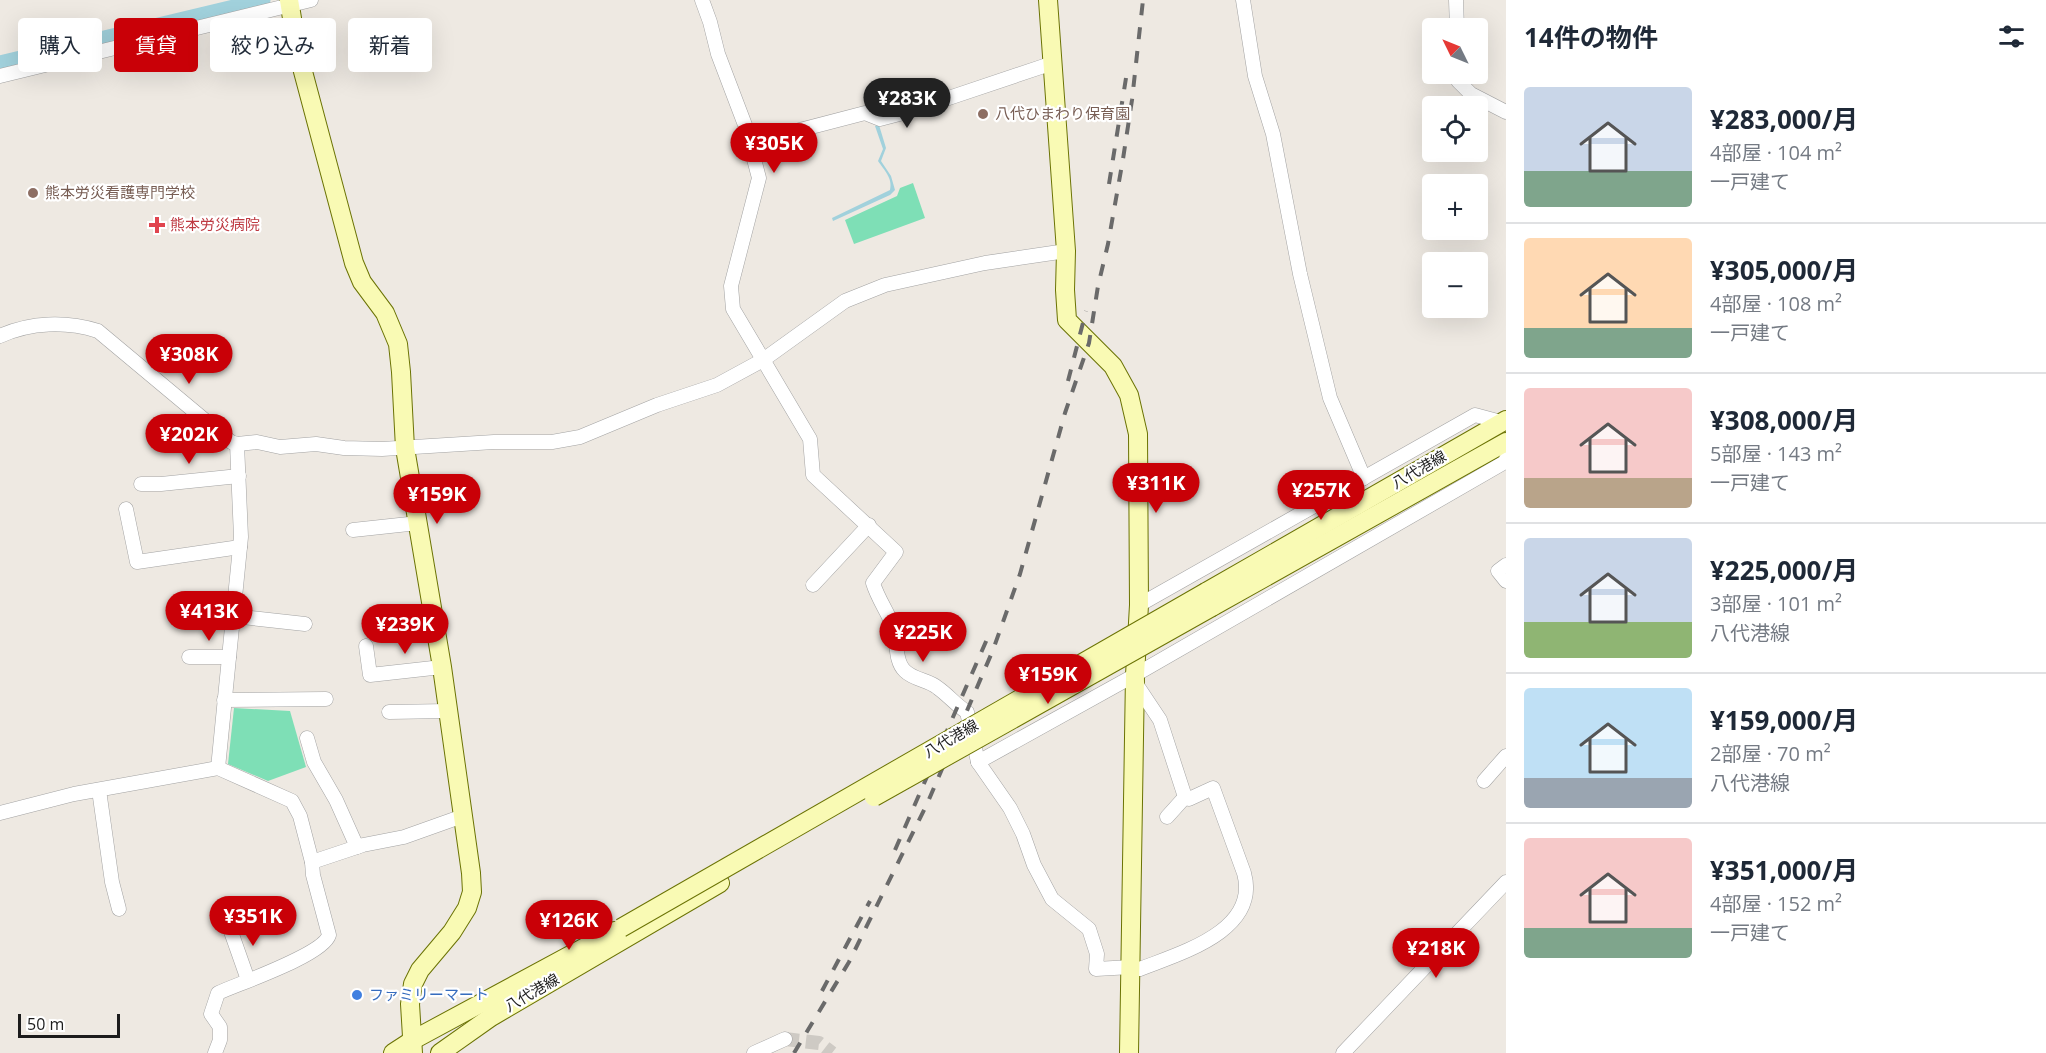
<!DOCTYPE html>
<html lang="ja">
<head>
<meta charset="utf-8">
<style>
  body { margin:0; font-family:"Open Sans","Noto Sans JP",sans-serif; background:#f6f6f7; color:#1f2937; height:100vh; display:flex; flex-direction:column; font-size:22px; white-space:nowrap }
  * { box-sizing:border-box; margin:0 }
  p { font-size:20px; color:#747a83 }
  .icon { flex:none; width:33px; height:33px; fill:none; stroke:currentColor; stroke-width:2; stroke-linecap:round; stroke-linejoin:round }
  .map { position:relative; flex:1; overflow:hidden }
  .details { display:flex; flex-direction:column; background:#fff; width:540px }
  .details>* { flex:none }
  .hud { position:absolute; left:18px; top:18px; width:570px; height:54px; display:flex; gap:12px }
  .needle { width:39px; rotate:313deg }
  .fabs { position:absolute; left:1422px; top:18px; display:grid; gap:12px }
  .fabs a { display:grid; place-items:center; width:66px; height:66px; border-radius:6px; background:#fff; box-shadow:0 6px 24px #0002; font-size:30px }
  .scale { position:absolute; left:18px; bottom:15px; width:102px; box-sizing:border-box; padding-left:6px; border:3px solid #1c1c1c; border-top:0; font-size:16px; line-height:21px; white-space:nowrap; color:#1c1c1c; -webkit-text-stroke:4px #fff; paint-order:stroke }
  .price { position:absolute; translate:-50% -51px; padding:0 14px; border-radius:21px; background:#c90007; color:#fff; font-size:20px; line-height:39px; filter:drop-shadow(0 2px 3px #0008) }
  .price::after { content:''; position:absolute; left:50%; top:36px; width:18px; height:14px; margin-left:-9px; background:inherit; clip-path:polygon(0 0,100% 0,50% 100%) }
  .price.on { background:#222; color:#fff }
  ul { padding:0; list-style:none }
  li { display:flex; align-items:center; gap:18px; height:150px; padding:0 18px }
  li+li { border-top:2px solid #e0e1e3 }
  li span { display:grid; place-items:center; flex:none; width:168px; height:120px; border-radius:6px; color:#555 }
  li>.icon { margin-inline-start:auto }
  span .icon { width:72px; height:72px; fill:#fffc; stroke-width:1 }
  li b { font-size:26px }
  h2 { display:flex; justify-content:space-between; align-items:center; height:72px; padding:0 18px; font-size:26px }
  .chip { padding:0 21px; border-radius:6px; background:#fff; box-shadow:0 6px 24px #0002; font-size:21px; line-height:54px }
  .chip.on { background:#c90007; color:#fff }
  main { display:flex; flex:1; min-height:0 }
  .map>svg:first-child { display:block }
  .pitch { fill:#7edfb6 }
  .water { fill:#a1d1dc }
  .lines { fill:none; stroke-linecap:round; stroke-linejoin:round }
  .canal { stroke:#a1d1dc; stroke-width:15 }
  .street-tunnel { stroke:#cecac4; stroke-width:14; stroke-dasharray:14 7; stroke-linecap:butt }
  .street-casing { stroke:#a3a3a3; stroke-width:15 }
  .secondary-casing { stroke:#6b7304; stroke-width:20 }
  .street { stroke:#fff; stroke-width:14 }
  .secondary { stroke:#f9fab4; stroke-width:18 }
  .rail { stroke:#6a6a6a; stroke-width:4; stroke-dasharray:12 12; stroke-linecap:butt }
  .secondary-bridge-casing { stroke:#6b7304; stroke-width:20; stroke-linecap:butt }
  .secondary-bridge { stroke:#f9fab4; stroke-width:18 }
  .education-dot { fill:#8d6e63; stroke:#fff; stroke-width:2 }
  .health-dot { fill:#e0444e; stroke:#fff; stroke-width:2 }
  .shop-dot { fill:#3f7fe0; stroke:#fff; stroke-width:2 }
  .labels { text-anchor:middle; stroke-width:4.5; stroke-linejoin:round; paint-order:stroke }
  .education-label { font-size:15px; fill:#785e54; stroke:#fff; text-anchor:start }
  .health-label { font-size:15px; fill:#be3a42; stroke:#fff; text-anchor:start }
  .street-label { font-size:15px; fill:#1c1c1c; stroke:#fff }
  .shop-label { font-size:15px; fill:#366cbe; stroke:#fff; text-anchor:start }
</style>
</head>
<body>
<main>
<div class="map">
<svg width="1506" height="1053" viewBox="0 0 1506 1053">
  <rect width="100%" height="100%" fill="#eee9e2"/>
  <g class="pitch">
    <polygon points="913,183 925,218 854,244 845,220 897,196 900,188"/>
    <polygon points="234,708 290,711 306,767 268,781 228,764"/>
  </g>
  <path class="water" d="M879 125 886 148 881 161 891 176 895 190 890 195 833 221 832 218 890 190C893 178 884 170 878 161L883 149 875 126Z"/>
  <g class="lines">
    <polyline class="canal" points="0,63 263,0"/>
    <polyline class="street-tunnel" points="785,1039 819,1043 832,1053"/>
    <defs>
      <g id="street">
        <path d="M702 0 710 22 718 54 745 125 759 178 731 286 733 309 810 439 813 475 896 552 873 583C878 599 887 611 893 626 898 639 894 661 905 671 914 680 929 680 938 688 948 695 956 705 967 712L978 762 1010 808 1023 834 1034 865 1052 899 1089 929 1097 954 1096 969 1131 967 1140 969C1180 953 1260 931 1244 873L1213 788 1189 799 1185 797 1160 720 1138 687 1136 680"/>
        <polyline points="1243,0 1255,76 1273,134 1300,274 1330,398 1364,478"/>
        <polyline points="1456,0 1457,28"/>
        <polyline points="1457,74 1458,81 1471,94 1506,112"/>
        <polyline points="0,76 311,0"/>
        <polyline points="750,143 865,113 880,119 907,112 1053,63"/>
        <path d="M0 336C31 322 66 321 98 331L231 442 237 444 257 442 280 447 316 444 344 448 382 449 494 442H552L580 437 657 405 717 385 763 360 845 301 885 285 985 263 1066 251"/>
        <polyline points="141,484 161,484 239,476"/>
        <polyline points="126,509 137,562 240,547"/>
        <polyline points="353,530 418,523"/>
        <polyline points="1506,565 1498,571 1506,581"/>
        <polyline points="813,585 869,525"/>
        <polyline points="1139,605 1475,415 1501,422"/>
        <polyline points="233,616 305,624"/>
        <polyline points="366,646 370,675 442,667"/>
        <polyline points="189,657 229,657"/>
        <polyline points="224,700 326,699"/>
        <polyline points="389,712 447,711"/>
        <polyline points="307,738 314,762 336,800 357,847"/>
        <polyline points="978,762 1135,675 1505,462 1506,459"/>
        <polyline points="218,768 241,537 237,444"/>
        <polyline points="1484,781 1506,756"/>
        <polyline points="99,790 112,882 119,909"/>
        <polyline points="0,813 74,794 218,768 292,801 300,816 312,862 363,845 404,837 463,816"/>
        <polyline points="1167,817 1185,797"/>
        <polyline points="229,926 248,980"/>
        <path d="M215 1053 220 1040V1027L211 1014 218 993C240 983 323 955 329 935L313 875 312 862"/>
        <polyline points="754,1053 785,1039"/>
        <polyline points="1343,1053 1506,882"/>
      </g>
      <g id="secondary">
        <polyline points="289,0 297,49 354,263 362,282 385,313 398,344 401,372 405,448 442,667 471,873 472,892 467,908 452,932 420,970 413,984 410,1004 413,1053"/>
        <polyline points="1048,0 1066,251 1065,290 1067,320 1113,366 1129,395 1138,434 1139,605 1135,675 1129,1053"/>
        <polyline points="1206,592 1506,420"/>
        <polyline points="1212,607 1506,442"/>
        <polyline points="393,1053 413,1040 615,931"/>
        <polyline points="440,1053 491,1017 720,883"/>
      </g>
    </defs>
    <use href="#street" class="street-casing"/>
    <use href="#secondary" class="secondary-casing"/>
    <use href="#street" class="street"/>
    <use href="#secondary" class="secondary"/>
    <g class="rail">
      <polyline points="1109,184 1126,78"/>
      <polyline points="1068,381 1086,311"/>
      <polyline points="895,850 991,630"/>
      <polyline points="822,991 870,901"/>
      <polyline points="794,1053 849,962 927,804 993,650 1020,574 1065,413 1089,343 1098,286 1108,244 1123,159 1132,100 1143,0"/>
    </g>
    <defs>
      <g id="secondary-bridge">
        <polyline points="874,797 1212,607"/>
        <polyline points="621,928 1206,592"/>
      </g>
    </defs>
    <use href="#secondary-bridge" class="secondary-bridge-casing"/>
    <use href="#secondary-bridge" class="secondary-bridge"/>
  </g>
  <g class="education-dot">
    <circle cx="983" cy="114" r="6"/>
    <circle cx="33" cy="193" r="6"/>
  </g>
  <path class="health-dot" d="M154 216h6v6h6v6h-6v6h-6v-6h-6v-6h6z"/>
  <circle class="shop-dot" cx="357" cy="995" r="6"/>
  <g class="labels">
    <g class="education-label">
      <text x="995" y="119">八代ひまわり保育園</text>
      <text x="45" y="198">熊本労災看護専門学校</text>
    </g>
    <g class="health-label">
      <text x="170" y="230">熊本労災病院</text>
    </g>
    <g class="street-label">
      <text transform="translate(1419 470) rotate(-30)" y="5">八代港線</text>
      <text transform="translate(951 739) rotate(-30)" y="5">八代港線</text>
      <text transform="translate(532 993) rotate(-30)" y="5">八代港線</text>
    </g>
    <g class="shop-label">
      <text x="369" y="1000">ファミリーマート</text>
    </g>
  </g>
</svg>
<div class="fabs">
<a><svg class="needle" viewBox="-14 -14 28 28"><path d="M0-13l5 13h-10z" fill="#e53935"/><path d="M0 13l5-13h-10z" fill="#747a83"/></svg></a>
<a><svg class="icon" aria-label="locate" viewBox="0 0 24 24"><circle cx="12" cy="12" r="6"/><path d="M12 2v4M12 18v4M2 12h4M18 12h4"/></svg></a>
<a>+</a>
<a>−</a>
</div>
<div class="scale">50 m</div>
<b class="price on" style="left:907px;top:129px">¥283K</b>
<b class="price" style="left:774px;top:174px">¥305K</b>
<b class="price" style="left:189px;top:385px">¥308K</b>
<b class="price" style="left:189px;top:465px">¥202K</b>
<b class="price" style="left:1156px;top:514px">¥311K</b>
<b class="price" style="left:1321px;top:521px">¥257K</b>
<b class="price" style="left:437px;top:525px">¥159K</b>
<b class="price" style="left:209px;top:642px">¥413K</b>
<b class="price" style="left:405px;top:655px">¥239K</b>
<b class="price" style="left:923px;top:663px">¥225K</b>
<b class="price" style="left:1048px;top:705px">¥159K</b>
<b class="price" style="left:253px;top:947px">¥351K</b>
<b class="price" style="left:569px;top:951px">¥126K</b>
<b class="price" style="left:1436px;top:979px">¥218K</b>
<div class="hud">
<a class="chip">購入</a>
<a class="chip on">賃貸</a>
<a class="chip">絞り込み</a>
<a class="chip">新着</a>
</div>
</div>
<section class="details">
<h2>14件の物件<svg class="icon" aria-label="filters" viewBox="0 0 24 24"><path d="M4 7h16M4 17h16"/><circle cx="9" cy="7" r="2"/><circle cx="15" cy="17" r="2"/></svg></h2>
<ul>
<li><span style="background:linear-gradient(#c9d6e8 70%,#7fa58c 0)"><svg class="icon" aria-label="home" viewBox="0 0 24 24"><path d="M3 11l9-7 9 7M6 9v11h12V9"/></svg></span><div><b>¥283,000/月</b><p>4部屋 · 104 m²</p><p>一戸建て</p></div></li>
<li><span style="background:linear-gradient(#ffd9b3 75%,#7fa58c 0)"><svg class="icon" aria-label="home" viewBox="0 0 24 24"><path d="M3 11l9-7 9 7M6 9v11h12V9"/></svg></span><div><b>¥305,000/月</b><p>4部屋 · 108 m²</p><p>一戸建て</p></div></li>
<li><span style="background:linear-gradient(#f6c9c9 75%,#b9a48a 0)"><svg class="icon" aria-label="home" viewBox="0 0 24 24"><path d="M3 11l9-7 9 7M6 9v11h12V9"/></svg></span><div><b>¥308,000/月</b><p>5部屋 · 143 m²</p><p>一戸建て</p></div></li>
<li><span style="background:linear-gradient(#c9d6e8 70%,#8fb573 0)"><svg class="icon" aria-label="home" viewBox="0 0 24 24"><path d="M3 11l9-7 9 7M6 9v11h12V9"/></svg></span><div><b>¥225,000/月</b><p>3部屋 · 101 m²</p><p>八代港線</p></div></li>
<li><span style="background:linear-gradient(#bfe0f5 75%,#9aa5b1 0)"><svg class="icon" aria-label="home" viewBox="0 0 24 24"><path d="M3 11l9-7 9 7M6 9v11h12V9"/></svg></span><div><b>¥159,000/月</b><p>2部屋 · 70 m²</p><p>八代港線</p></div></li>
<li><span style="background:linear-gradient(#f6c9c9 75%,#7fa58c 0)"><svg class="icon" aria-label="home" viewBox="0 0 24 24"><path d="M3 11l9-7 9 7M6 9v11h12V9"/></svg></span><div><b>¥351,000/月</b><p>4部屋 · 152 m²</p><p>一戸建て</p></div></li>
</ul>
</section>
</main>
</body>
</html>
